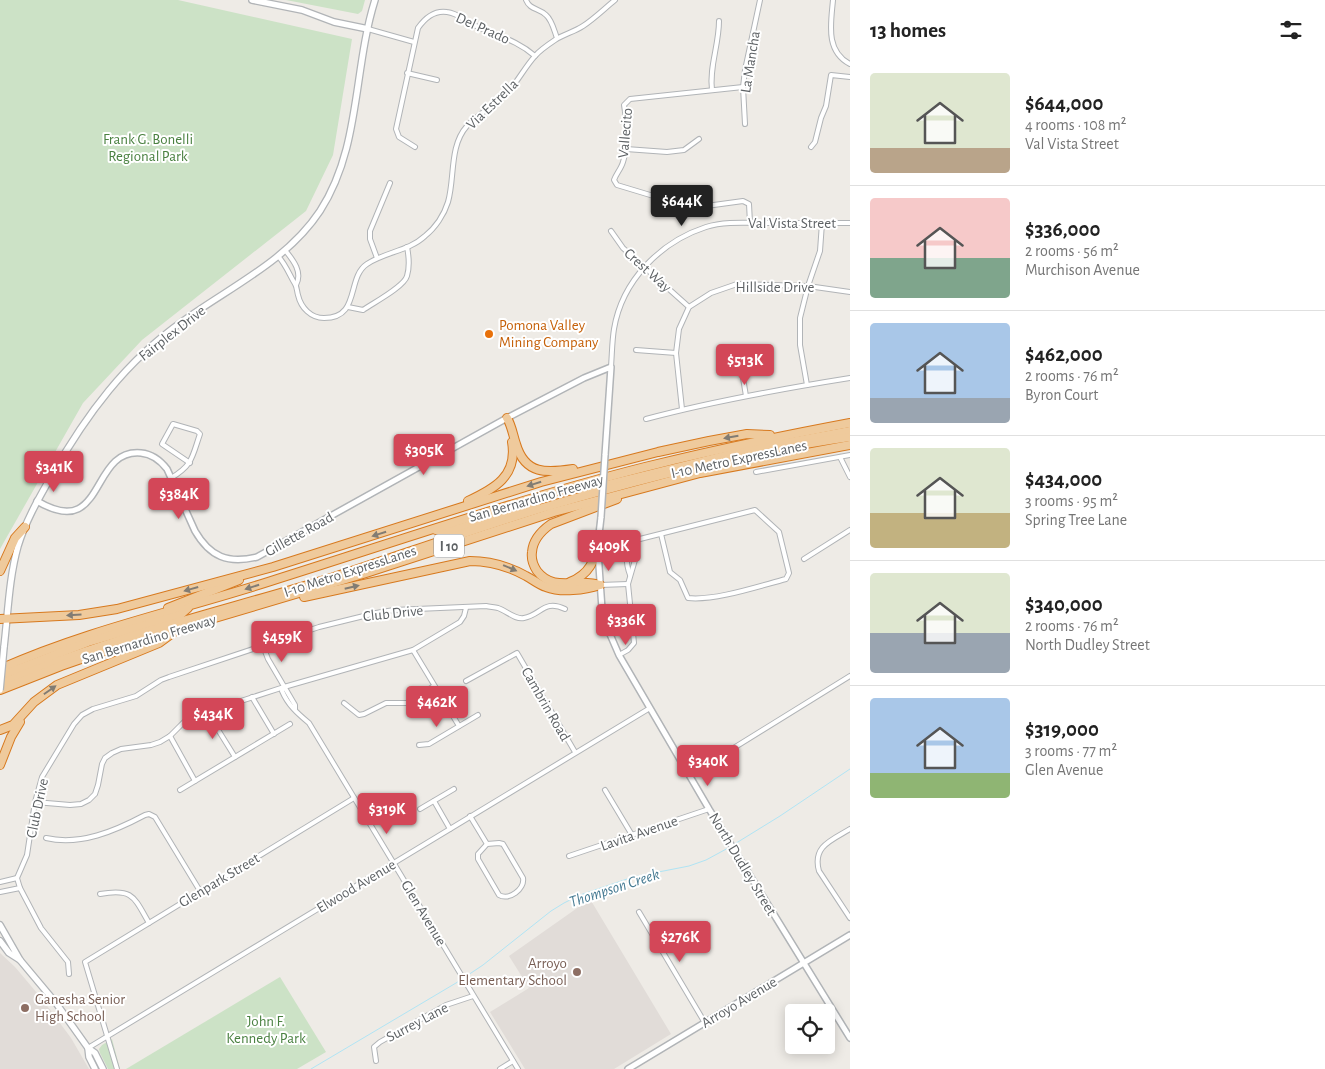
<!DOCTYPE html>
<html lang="en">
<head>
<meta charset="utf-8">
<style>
  body { margin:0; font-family:"Alegreya Sans",sans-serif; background:#f2f2f2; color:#222; height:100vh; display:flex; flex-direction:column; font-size:19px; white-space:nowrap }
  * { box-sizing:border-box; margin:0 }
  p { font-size:16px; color:#767676 }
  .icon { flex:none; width:28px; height:28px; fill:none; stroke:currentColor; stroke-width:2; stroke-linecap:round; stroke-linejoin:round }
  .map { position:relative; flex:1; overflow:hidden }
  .side { display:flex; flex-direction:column; background:#fff; width:475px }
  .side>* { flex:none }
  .tools { position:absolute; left:785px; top:1004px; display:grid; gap:10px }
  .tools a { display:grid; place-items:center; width:50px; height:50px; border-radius:5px; background:#fff; box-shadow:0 2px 12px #0003; font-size:25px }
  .price { position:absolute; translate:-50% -42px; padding:0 11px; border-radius:5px; background:#d34758; color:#fff; font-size:16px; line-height:32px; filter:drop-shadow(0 1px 2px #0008) }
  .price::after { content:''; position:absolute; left:50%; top:30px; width:15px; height:11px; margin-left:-8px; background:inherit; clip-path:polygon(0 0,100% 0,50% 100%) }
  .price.active { background:#222; color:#fff }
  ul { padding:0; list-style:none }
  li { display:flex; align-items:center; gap:15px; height:125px; padding:0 20px }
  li+li { border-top:1px solid #e0e0e0 }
  li span { display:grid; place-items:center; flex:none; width:140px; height:100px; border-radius:5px; color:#555 }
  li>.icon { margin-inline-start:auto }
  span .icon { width:60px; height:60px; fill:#fffc; stroke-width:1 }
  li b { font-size:21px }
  h2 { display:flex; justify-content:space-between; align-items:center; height:60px; padding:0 20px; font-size:21px }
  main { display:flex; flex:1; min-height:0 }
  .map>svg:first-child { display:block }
  .education { fill:#e1dcd8 }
  .green { fill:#cce2c6 }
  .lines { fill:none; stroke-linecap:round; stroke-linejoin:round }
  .stream { stroke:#b0e4f4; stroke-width:1 }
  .minor-casing { stroke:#b1b4b7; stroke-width:6 }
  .tertiary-casing { stroke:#b1b4b7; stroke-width:8 }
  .secondary-casing { stroke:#b1b4b7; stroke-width:8 }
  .motorway-casing { stroke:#d7791e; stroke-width:10 }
  .minor { stroke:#fff; stroke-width:4 }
  .tertiary { stroke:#fff; stroke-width:5 }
  .secondary { stroke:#fff; stroke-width:5.5 }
  .motorway { stroke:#efca9c; stroke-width:8 }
  .tertiary-bridge-casing { stroke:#b1b4b7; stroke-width:8; stroke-linecap:butt }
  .secondary-bridge-casing { stroke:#b1b4b7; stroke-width:8; stroke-linecap:butt }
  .tertiary-bridge { stroke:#fff; stroke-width:5 }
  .secondary-bridge { stroke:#fff; stroke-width:5.5 }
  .oneway { fill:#827c73 }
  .food-dot { fill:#e8710a; stroke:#fff; stroke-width:2 }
  .education-dot { fill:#8d6e63; stroke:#fff; stroke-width:2 }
  .labels { text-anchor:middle; stroke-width:4; stroke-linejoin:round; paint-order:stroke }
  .shield { fill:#fff; stroke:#8e9193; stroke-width:1 }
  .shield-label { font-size:14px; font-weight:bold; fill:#5e6265 }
  .street-label { font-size:15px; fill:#5e6265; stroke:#fff }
  .park-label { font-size:15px; fill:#4a8141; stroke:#fff }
  .food-label { font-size:15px; fill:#c56008; stroke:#fff; text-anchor:start }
  .education-label { font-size:15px; fill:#785e54; stroke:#fff; text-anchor:end }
  .water-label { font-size:16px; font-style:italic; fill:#487c94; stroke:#fff }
</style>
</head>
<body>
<main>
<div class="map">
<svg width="850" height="1069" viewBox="0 0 850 1069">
  <rect width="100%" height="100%" fill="#eeebe6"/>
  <g class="education">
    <polygon points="590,899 671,1034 614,1069 525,1069 490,1012 529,988 509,956"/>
    <polygon points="0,953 15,967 42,999 71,1038 89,1069 0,1069"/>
  </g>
  <g class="green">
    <polygon points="0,0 178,0 352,39 333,155 306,211 142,340 83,403 0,549"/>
    <polygon points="286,0 365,0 362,11 358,14"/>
    <polygon points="280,977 326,1052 297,1069 126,1069"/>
    <polygon points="112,1039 120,1069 108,1069 100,1053 99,1049 102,1045"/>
  </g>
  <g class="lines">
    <g class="stream">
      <polyline points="733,845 780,816 850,769"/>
      <polyline points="311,1069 456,983 483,965 551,911 564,903 580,895 633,877 689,866 706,860 730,847"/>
    </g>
    <defs>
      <g id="minor">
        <path d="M526 0C530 10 539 8 546 15 552 20 554 30 557 38"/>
        <path d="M833 0C831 23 825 51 850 64"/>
        <polyline points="368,29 414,42"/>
        <polyline points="407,73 437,80"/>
        <path d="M743 87 630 99 624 105C627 123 629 144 623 162 621 169 616 174 614 180L617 185 680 204 699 207 743 201 749 204 750 223"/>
        <path d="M712 90C709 67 719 45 719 21"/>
        <polyline points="745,124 743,87 745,70 760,0"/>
        <path d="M415 147 399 137 396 129 418 28C425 18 434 10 447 12 458 13 466 22 476 26 497 36 517 40 535 56"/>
        <polyline points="811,147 815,142 821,118 826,106 831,75 850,77"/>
        <polyline points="626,149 667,152 684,150 699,139"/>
        <polyline points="611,231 623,248 689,307"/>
        <path d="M285 250C293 260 303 272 296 285"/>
        <path d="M278 256C286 265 289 274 295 284 297 287 297 292 298 295 301 308 311 318 324 318 361 318 346 278 367 264 385 252 409 251 425 236 435 228 444 215 448 202 455 178 449 146 467 126 479 113 496 105 508 92 518 81 525 67 535 56 540 50 549 44 555 40 564 34 574 32 583 26 594 19 604 9 615 0"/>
        <polyline points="377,258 370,239 370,231 390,183"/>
        <path d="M348 307 363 310C373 303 404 287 407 276 410 266 409 257 407 247"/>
        <polyline points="636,350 676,353"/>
        <polyline points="742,350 740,360 746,396"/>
        <path d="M611 367C612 354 612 341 614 329 622 281 660 242 706 227 725 221 747 223 766 223 794 223 822 223 850 223"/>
        <polyline points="807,385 800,345 800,318 808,286 820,251 822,223"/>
        <polyline points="682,409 676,353 679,329 689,307 711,293 737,284 808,286 850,292"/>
        <path d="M646 419C713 401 781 389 850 378"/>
        <polyline points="840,457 850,477"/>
        <polyline points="756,472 850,455"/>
        <path d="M171 478C193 465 192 457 200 434L197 431 173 424 162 444 190 463"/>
        <polyline points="804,559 850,530"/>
        <path d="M630 575C626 565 626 555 627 545L636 540 755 510 779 532 789 573 786 579C759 586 715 601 688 598L680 580 670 572 661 534"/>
        <polyline points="600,585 628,584"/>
        <polyline points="263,646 268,659 295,705 295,709"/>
        <polyline points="413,650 459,726"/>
        <polyline points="619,655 628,650 634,643 628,584 635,560 633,545 630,542"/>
        <polyline points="466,681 517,653 575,752"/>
        <path d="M284 687 282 691C288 705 297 713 309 723L518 1069"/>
        <polyline points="252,697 274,734"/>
        <polyline points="344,703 359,715 364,714 386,703 407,703 434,686"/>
        <polyline points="207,712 235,757"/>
        <polyline points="170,736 195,781"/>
        <polyline points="419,745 429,744 478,715"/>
        <polyline points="690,775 850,676"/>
        <polyline points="180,790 290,724"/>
        <polyline points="605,790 632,835"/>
        <polyline points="434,801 450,829"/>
        <polyline points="35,802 70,805 81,804 89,800 95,794 98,785 102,764 105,758 112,753 121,749 151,745 160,742 170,736 185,721 207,712 284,687 413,650 460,622 464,616 466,608"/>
        <polyline points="420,809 454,789"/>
        <polyline points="470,816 487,844"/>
        <path d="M850 829C832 840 812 846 819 871L850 918"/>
        <path d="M46 838C80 846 115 831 145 815L149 814 155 817 200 891"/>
        <path d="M499 843 503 844 523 878C525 889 509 901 499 895L478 859V854L487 844Z"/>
        <polyline points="569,856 709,809"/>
        <polyline points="0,882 17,878"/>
        <polyline points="0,892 20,888"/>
        <path d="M100 894C133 888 134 897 149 923"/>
        <polyline points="639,912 705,1023"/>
        <path d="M69 974 68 962 41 928 20 888 17 878 27 855 35 802 42 777 74 724 82 715 93 709 136 696 161 680 169 677 319 627 376 613 394 610 486 606C490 607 494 607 498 608 507 611 515 620 524 618 541 615 544 599 565 609"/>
        <polyline points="88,1048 650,708"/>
        <polyline points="376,1061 374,1047 380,1042 446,1005 473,996"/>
        <polyline points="117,1069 85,962 354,798"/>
        <polyline points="500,1069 513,1061"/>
      </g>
      <g id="tertiary">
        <path d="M37 501C106 542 89 448 141 453 152 454 160 460 167 469L195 531C210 557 228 564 257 557L507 418 584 378 611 367 605 455"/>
        <polyline points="598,543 601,517"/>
        <polyline points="598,552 602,609 606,625 619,655 709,809 850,1038"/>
        <polyline points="628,1069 850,935"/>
      </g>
      <g id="secondary">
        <polyline points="252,0 302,10 334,22 368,29"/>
        <path d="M4 647C8 613 9 578 18 546 26 520 39 498 52 475 86 415 126 361 183 321 230 287 287 261 320 211 361 148 353 70 375 0"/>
        <polyline points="0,925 20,960 56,1003 88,1048 95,1053 103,1069"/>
        <polyline points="0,941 9,953 20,960"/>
        <polyline points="88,1048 89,1057 95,1069"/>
      </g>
      <g id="motorway">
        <path d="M507 418C512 426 513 436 516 444 525 475 547 473 573 469"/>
        <polyline points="583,491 753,449 850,431"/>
        <path d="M468 501C494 489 518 476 512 442"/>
        <polyline points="436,530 450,531 536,505"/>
        <polyline points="0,571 15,538 25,527"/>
        <path d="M570 582C590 574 594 561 599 542"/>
        <path d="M600 585C578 577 554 593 537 571 533 565 531 559 532 552 533 539 541 531 551 524L617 499"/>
        <path d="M304 597 470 561C491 561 508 566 526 576 532 579 539 585 546 587 561 593 585 590 600 585"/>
        <polyline points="168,608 239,580"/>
        <polyline points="0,619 79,615 117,609 273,567 541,482 658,452 709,441 747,434 770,435"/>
        <path d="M0 669C87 630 181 610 271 581 395 542 519 499 645 467 713 450 781 436 850 423"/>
        <polyline points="0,676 88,642 180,615 188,608"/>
        <path d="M0 684C107 638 220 612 331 578 401 555 471 530 542 508 642 478 746 452 850 437"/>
        <polyline points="0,690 61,666 110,649 363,574 554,512 700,473 850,445"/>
        <polyline points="0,730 13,725 34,702 57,685 159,643 174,632"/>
        <polyline points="0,765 11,737 20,722"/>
      </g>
    </defs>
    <use href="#minor" class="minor-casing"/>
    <use href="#tertiary" class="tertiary-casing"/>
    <use href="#secondary" class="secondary-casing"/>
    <use href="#motorway" class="motorway-casing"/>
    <use href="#minor" class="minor"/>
    <use href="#tertiary" class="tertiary"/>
    <use href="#secondary" class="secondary"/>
    <use href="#motorway" class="motorway"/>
    <defs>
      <polyline id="tertiary-bridge" points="601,517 605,455"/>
      <polyline id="secondary-bridge" points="0,690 4,647"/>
    </defs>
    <use href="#tertiary-bridge" class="tertiary-bridge-casing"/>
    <use href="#secondary-bridge" class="secondary-bridge-casing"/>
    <use href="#tertiary-bridge" class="tertiary-bridge"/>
    <use href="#secondary-bridge" class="secondary-bridge"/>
  </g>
  <defs><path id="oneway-solid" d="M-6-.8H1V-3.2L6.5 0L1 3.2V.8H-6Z" transform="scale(1.25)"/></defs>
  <g class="oneway">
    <use href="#oneway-solid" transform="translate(731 437) rotate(170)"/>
    <use href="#oneway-solid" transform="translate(534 484) rotate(163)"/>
    <use href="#oneway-solid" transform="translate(379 534) rotate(162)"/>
    <use href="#oneway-solid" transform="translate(510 568) rotate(23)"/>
    <use href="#oneway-solid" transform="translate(252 587) rotate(162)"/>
    <use href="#oneway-solid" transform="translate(352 587) rotate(-13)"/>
    <use href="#oneway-solid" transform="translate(191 589) rotate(164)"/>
    <use href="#oneway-solid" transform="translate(74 615) rotate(177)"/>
    <use href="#oneway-solid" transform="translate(50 690) rotate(-35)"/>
  </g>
  <circle class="food-dot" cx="489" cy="334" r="5"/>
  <g class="education-dot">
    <circle cx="577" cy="972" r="5"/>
    <circle cx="25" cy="1008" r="5"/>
  </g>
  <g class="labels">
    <rect class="shield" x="434" y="534.5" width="30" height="23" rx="4"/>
    <g class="shield-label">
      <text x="449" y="551">I 10</text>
    </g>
    <g class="street-label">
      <text transform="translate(483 28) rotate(24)" y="5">Del Prado</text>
      <text transform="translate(750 62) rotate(-81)" y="5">La Mancha</text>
      <text transform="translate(492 104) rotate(-44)" y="5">Via Estrella</text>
      <text transform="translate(625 133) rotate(-85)" y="5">Vallecito</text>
      <text x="792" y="228">Val Vista Street</text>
      <text transform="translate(648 270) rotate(42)" y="5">Crest Way</text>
      <text x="775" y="292">Hillside Drive</text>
      <text transform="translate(172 333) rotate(-38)" y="5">Fairplex Drive</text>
      <text transform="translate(739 459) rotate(-12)" y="5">I-10 Metro ExpressLanes</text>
      <text transform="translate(536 498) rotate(-16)" y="5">San Bernardino Freeway</text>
      <text transform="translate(299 534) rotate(-29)" y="5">Gillette Road</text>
      <text transform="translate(350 571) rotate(-18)" y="5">I-10 Metro ExpressLanes</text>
      <text transform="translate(393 613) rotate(-6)" y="5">Club Drive</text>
      <text transform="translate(149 639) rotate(-17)" y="5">San Bernardino Freeway</text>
      <text transform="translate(546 704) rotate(60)" y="5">Cambrin Road</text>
      <text transform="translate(37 808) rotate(-78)" y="5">Club Drive</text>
      <text transform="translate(639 833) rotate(-19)" y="5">Lavita Avenue</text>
      <text transform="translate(743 864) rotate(59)" y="5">North Dudley Street</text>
      <text transform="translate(219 880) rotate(-31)" y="5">Glenpark Street</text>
      <text transform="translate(356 886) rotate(-31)" y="5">Elwood Avenue</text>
      <text transform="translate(424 913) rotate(59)" y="5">Glen Avenue</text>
      <text transform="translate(739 1002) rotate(-31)" y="5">Arroyo Avenue</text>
      <text transform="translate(417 1022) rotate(-28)" y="5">Surrey Lane</text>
    </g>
    <g class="park-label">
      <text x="148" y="144">Frank G. Bonelli<tspan x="148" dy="17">Regional Park</tspan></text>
      <text x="266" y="1026">John F.<tspan x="266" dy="17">Kennedy Park</tspan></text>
    </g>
    <g class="food-label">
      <text x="499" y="330">Pomona Valley<tspan x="499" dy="17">Mining Company</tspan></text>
    </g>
    <g class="education-label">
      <text x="567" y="968">Arroyo<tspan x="567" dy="17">Elementary School</tspan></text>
      <text x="35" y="1004" text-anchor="start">Ganesha Senior<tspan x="35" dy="17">High School</tspan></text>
    </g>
    <g class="water-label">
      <text transform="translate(614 887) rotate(-18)" y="6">Thompson Creek</text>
    </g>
  </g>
</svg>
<div class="tools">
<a><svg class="icon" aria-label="locate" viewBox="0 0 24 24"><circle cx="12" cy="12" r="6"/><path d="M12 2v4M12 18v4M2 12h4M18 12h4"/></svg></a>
</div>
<b class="price active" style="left:682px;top:227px">$644K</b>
<b class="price" style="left:745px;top:386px">$513K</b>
<b class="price" style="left:424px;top:476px">$305K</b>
<b class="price" style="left:54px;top:493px">$341K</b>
<b class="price" style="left:179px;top:520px">$384K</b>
<b class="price" style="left:609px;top:572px">$409K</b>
<b class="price" style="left:626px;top:646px">$336K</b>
<b class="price" style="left:282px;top:663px">$459K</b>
<b class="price" style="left:437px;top:728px">$462K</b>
<b class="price" style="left:213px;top:740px">$434K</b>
<b class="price" style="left:708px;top:787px">$340K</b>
<b class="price" style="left:387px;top:835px">$319K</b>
<b class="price" style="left:680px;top:963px">$276K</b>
</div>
<section class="side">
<h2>13 homes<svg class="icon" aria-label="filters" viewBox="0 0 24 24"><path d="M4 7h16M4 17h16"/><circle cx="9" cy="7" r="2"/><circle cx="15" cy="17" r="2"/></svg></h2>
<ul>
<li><span style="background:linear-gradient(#dfe7d0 75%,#b9a48a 0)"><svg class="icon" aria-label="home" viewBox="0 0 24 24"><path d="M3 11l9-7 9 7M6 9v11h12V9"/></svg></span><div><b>$644,000</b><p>4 rooms · 108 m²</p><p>Val Vista Street</p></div></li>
<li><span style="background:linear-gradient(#f6c9c9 60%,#7fa58c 0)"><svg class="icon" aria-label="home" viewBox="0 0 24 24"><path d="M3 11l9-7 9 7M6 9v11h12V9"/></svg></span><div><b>$336,000</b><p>2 rooms · 56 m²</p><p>Murchison Avenue</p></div></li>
<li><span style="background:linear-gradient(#a9c7e8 75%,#9aa5b1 0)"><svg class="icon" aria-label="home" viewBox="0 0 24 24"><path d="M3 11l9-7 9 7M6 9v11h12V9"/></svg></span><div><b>$462,000</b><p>2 rooms · 76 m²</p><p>Byron Court</p></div></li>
<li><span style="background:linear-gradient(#dfe7d0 65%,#c2b280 0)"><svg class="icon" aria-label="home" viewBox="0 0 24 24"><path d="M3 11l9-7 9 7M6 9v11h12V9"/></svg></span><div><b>$434,000</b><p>3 rooms · 95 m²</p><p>Spring Tree Lane</p></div></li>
<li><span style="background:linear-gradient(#dfe7d0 60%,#9aa5b1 0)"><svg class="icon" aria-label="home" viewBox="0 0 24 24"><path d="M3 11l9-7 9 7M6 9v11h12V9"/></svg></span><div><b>$340,000</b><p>2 rooms · 76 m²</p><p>North Dudley Street</p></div></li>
<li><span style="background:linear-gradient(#a9c7e8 75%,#8fb573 0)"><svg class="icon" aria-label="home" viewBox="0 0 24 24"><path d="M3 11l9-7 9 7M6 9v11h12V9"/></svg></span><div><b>$319,000</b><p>3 rooms · 77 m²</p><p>Glen Avenue</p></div></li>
</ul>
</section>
</main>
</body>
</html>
